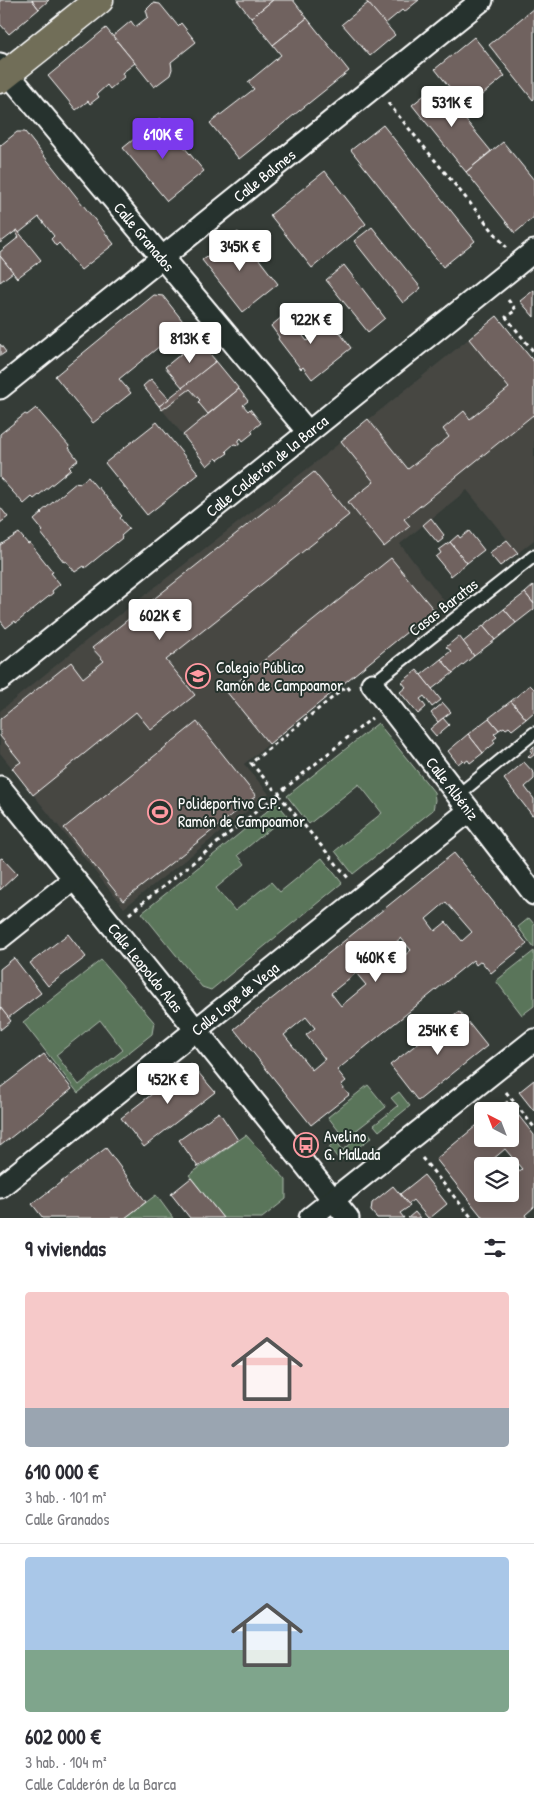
<!DOCTYPE html>
<html lang="es">
<head>
<meta charset="utf-8">
<style>
  body { margin:0; font-family:"Patrick Hand",sans-serif; background:#f7f7f7; color:#2b2b33; height:100vh; display:flex; flex-direction:column; font-size:19px; white-space:nowrap }
  * { box-sizing:border-box; margin:0 }
  p { font-size:16px; color:#7c7c81 }
  .icon { flex:none; width:28px; height:28px; fill:none; stroke:currentColor; stroke-width:2; stroke-linecap:round; stroke-linejoin:round }
  .map { position:relative; height:1218px; overflow:hidden }
  .drawer { display:flex; flex-direction:column; background:#fff; flex:1 }
  .drawer>* { flex:none }
  .needle { width:32px; rotate:318deg }
  .fabs { position:absolute; left:474px; top:1102px; display:grid; gap:10px }
  .fabs a { display:grid; place-items:center; width:45px; height:45px; border-radius:5px; background:#fff; box-shadow:0 2px 12px #0003; font-size:25px }
  .price { position:absolute; translate:-50% -42px; padding:0 11px; border-radius:5px; background:#fff; color:#222; font-size:16px; line-height:32px; filter:drop-shadow(0 1px 2px #0008) }
  .price::after { content:''; position:absolute; left:50%; top:30px; width:15px; height:11px; margin-left:-8px; background:inherit; clip-path:polygon(0 0,100% 0,50% 100%) }
  .price.current { background:#7c3aed; color:#fff }
  ul { padding:0; list-style:none }
  li { display:grid; align-content:center; gap:10px; height:265px; padding:0 25px }
  li+li { border-top:1px solid #e1e1e2 }
  li span { display:grid; place-items:center; height:155px; border-radius:5px; color:#555 }
  li>.icon { margin-inline-start:auto }
  span .icon { width:90px; height:90px; fill:#fffc; stroke-width:1 }
  li b { font-size:21px }
  h2 { display:flex; justify-content:space-between; align-items:center; height:60px; padding:0 25px; font-size:21px }
  .map>svg:first-child { display:block }
  .built { fill:#464743 }
  .green { fill:#5a755a; stroke:#acbaac; fill-rule:evenodd }
  .building { fill:#6f625e; stroke:#fff; fill-rule:evenodd }
  .lines { fill:none; stroke-linecap:round; stroke-linejoin:round }
  .service-casing { stroke:#fff; stroke-width:15 }
  .minor-casing { stroke:#fff; stroke-width:25 }
  .primary-casing { stroke:#fff; stroke-width:31 }
  .path { stroke:#fff; stroke-width:3; stroke-dasharray:4 4; stroke-linecap:butt }
  .service { stroke:#26332d; stroke-width:11 }
  .minor { stroke:#26332d; stroke-width:21 }
  .primary { stroke:#716e59; stroke-width:28 }
  .labels { text-anchor:middle; stroke-width:4; stroke-linejoin:round; paint-order:stroke }
  .street-label { font-size:16px; fill:#fff; stroke:#26332d }
  .poi-label { font-size:16px; fill:#fff; stroke:#26332d; text-anchor:start }
</style>
</head>
<body>
<div class="map">
<svg width="534" height="1218" viewBox="0 0 534 1218">
  <rect width="100%" height="100%" fill="#353c37"/>
  <filter id="ink" filterUnits="userSpaceOnUse"><feTurbulence type="fractalNoise" baseFrequency=".02" numOctaves="2"/><feDisplacementMap in="SourceGraphic" scale="10" xChannelSelector="R" yChannelSelector="G"/><feConvolveMatrix kernelMatrix="1 2 1 2 8 2 1 2 1" color-interpolation-filters="sRGB"/></filter>
  <g filter="url(#ink)">
    <g class="built">
      <polygon points="497,316 534,362 534,540 518,553 467,490 400,544 445,602 244,764 269,794 124,908 0,753 0,711 87,640 316,462"/>
      <polygon points="216,361 239,389 183,435 159,406"/>
    </g>
    <g class="green">
      <polygon points="378,723 434,792 435,800 433,810 353,874 335,851 382,813 359,784 309,824 287,796"/>
      <polygon points="277,803 287,815 238,855 245,864 216,888 235,911 271,882 280,892 322,858 342,883 211,990 202,987 142,913"/>
      <polygon points="529,918 534,924 534,948 518,927"/>
      <polygon points="534,951 534,1006 522,1015 496,981"/>
      <path d="M101 960 154 1022 152 1034 78 1093 23 1022ZM100 1020 123 1050 79 1085 56 1055Z"/>
      <polygon points="368,1085 386,1107 345,1139 328,1117"/>
      <polygon points="399,1092 410,1106 379,1131 374,1125 398,1106 391,1098"/>
      <polygon points="367,1131 372,1137 340,1161 329,1147 336,1141 343,1150"/>
      <polygon points="246,1135 286,1180 286,1199 262,1218 223,1218 189,1175"/>
      <polygon points="156,1195 173,1218 125,1218"/>
    </g>
    <g class="building">
      <polygon points="0,0 32,0 39,9 9,34 0,24"/>
      <polygon points="32,0 49,0 39,9"/>
      <polygon points="237,0 273,0 251,18"/>
      <polygon points="273,0 293,0 307,18 273,45 251,18"/>
      <polygon points="365,0 419,0 404,12 402,10 385,24"/>
      <polygon points="153,3 160,4 178,26 181,23 196,42 171,62 172,69 170,75 154,87 113,36 131,21 135,27 148,17 146,10"/>
      <polygon points="368,3 395,35 370,56 342,24"/>
      <polygon points="534,8 534,99 533,100 489,45"/>
      <polygon points="307,18 349,71 239,159 210,123 254,89 248,82 281,55 273,45"/>
      <polygon points="106,28 135,63 122,73 124,77 110,89 107,85 97,94 99,97 90,104 88,101 76,110 48,76"/>
      <polygon points="474,37 505,76 466,108 435,69"/>
      <polygon points="437,85 491,151 466,172 412,105"/>
      <polygon points="160,118 204,171 167,201 123,148"/>
      <polygon points="383,125 475,241 443,267 351,150"/>
      <polygon points="17,132 25,132 114,244 81,270 59,243 56,246 51,239 54,236 39,217 19,233 17,230 0,243 0,144 1,145"/>
      <polygon points="503,142 534,180 534,217 515,233 466,172"/>
      <polygon points="325,171 366,224 312,268 270,215"/>
      <polygon points="372,227 421,288 403,303 354,241"/>
      <polygon points="17,230 41,260 17,278 0,256 0,252 19,237 15,231"/>
      <polygon points="238,232 278,284 243,312 202,260"/>
      <polygon points="0,256 13,272 0,282"/>
      <polygon points="344,265 385,318 368,332 326,280"/>
      <polygon points="534,290 534,317 520,301"/>
      <polygon points="154,295 163,296 186,325 119,379 131,393 93,423 55,376"/>
      <polygon points="289,311 304,329 300,332 307,341 332,322 351,348 312,379 303,367 301,369 278,339 279,337 271,326"/>
      <polygon points="497,316 534,362 534,417 533,415 404,519 410,526 384,547 348,502 374,482 341,441 368,419 408,469 449,437 443,429 464,411 470,419 509,388 469,339"/>
      <polygon points="198,340 216,361 183,388 165,367"/>
      <polygon points="0,344 6,352 0,356"/>
      <polygon points="216,361 239,389 208,414 198,402 200,400 190,389 162,410 159,406"/>
      <polygon points="151,379 169,399 159,406 143,386"/>
      <polygon points="239,389 248,401 243,405 248,411 250,409 261,423 251,431 253,433 243,441 241,438 239,440 239,445 234,444 226,451 228,453 218,460 216,458 207,466 183,435"/>
      <polygon points="36,408 70,447 69,448 78,460 69,467 71,469 34,499 32,497 24,504 0,478 0,434 25,414 27,415"/>
      <polygon points="157,422 199,474 147,515 105,463"/>
      <polygon points="314,472 349,515 166,660 195,695 151,730 136,712 33,795 12,768 21,762 0,736 0,719 71,662 83,678 104,661 92,648"/>
      <polygon points="88,477 97,488 98,487 122,516 120,518 129,529 121,536 122,538 85,568 84,566 75,572 66,561 64,562 41,533 43,531 34,520 42,513 41,512 77,482 79,484"/>
      <polygon points="0,507 8,517 0,523"/>
      <polygon points="431,518 444,535 442,537 443,539 438,543 423,525"/>
      <polygon points="469,531 484,550 467,563 450,542 458,535 460,538"/>
      <polygon points="19,533 28,544 30,543 53,572 51,573 60,584 52,591 53,593 16,623 15,621 6,628 0,620 0,545"/>
      <polygon points="507,540 518,553 500,566 489,553"/>
      <polygon points="450,542 467,563 451,576 436,557 441,553 439,550"/>
      <polygon points="391,558 434,610 269,744 226,691"/>
      <polygon points="534,585 534,604 525,593"/>
      <polygon points="525,593 534,604 534,609 516,623 504,609"/>
      <polygon points="504,609 516,623 495,640 483,626"/>
      <polygon points="483,626 495,640 474,656 463,642"/>
      <polygon points="459,636 474,656 453,673 441,659 451,651 446,647"/>
      <polygon points="441,659 453,673 432,689 421,675"/>
      <polygon points="417,670 441,700 432,707 424,696 420,699 426,707 418,714 400,692 406,687 402,682"/>
      <polygon points="530,685 534,689 534,712 526,719 511,701"/>
      <polygon points="511,701 526,719 512,730 509,727 506,729 504,727 499,730 489,718"/>
      <polygon points="443,703 451,712 438,722 431,713"/>
      <polygon points="443,718 449,725 436,736 430,729"/>
      <polygon points="489,718 499,730 494,734 497,737 493,740 495,743 483,753 468,734"/>
      <polygon points="197,722 256,796 123,901 64,828"/>
      <polygon points="468,734 483,753 470,763 468,760 465,762 463,760 458,764 448,751"/>
      <polygon points="534,746 534,755 530,758 528,756 532,753 530,750"/>
      <polygon points="524,762 534,773 534,779 525,787 534,799 534,814 532,815 504,779"/>
      <path d="M454 853 527 944 491 973 481 961 476 965 473 960 337 1070 346 1081 341 1085 349 1095 311 1125 234 1029ZM446 902 472 932 462 941 446 922 435 931 426 919ZM401 938 411 950 386 971 376 959ZM356 973 366 985 341 1006 331 993ZM306 1017 315 1028 306 1035 325 1059 312 1070 284 1035Z"/>
      <polygon points="2,858 17,874 0,890 0,859"/>
      <polygon points="68,934 86,957 48,986 30,963"/>
      <polygon points="14,958 41,993 8,1018 0,1007 0,969"/>
      <polygon points="0,1007 11,1021 0,1030"/>
      <polygon points="459,1011 487,1046 418,1101 390,1065"/>
      <polygon points="44,1054 72,1089 0,1146 0,1088"/>
      <polygon points="191,1064 215,1092 144,1147 121,1118"/>
      <polygon points="534,1080 534,1111 519,1092"/>
      <path d="M507 1101 534 1135V1207L525 1215 527 1218H483L436 1159 482 1121V1139H510V1111H495ZM505 1149 522 1169 510 1179V1194H482V1166H485Z"/>
      <polygon points="219,1112 238,1140 198,1167 179,1140"/>
      <polygon points="106,1148 146,1202 125,1218 43,1218 32,1204"/>
      <polygon points="424,1175 447,1204 430,1218 428,1218 413,1200 408,1204 400,1194"/>
      <polygon points="191,1178 223,1218 190,1218 171,1194"/>
      <polygon points="393,1186 410,1206 400,1213 404,1218 377,1218 371,1211 372,1203"/>
      <polygon points="415,1212 420,1218 408,1218"/>
    </g>
    <g class="lines">
      <defs>
        <g id="service">
          <polyline points="372,684 534,556"/>
          <polyline points="458,795 534,733"/>
        </g>
        <g id="minor">
          <path id="s1" d="M0 64 308 432"/>
          <path id="s2" d="M0 388 482 0"/>
          <path id="s3" d="M0 680 534 251"/>
          <path id="s4" d="M372 684 534 894"/>
          <path id="s5" d="M0 787 348 1218"/>
          <polyline points="0,938 74,879"/>
          <path id="s6" d="M0 1187 469 811"/>
          <polyline points="310,1218 534,1040"/>
        </g>
        <polyline id="primary" points="0,79 99,0"/>
      </defs>
      <use href="#service" class="service-casing"/>
      <use href="#minor" class="minor-casing"/>
      <use href="#primary" class="primary-casing"/>
      <g class="path">
        <polyline points="388,103 506,247"/>
        <polyline points="508,300 516,310 506,317 534,352"/>
        <polyline points="350,690 347,686 251,763 278,794 372,718"/>
        <polyline points="129,914 278,794 349,879"/>
        <polyline points="506,1092 534,1127"/>
        <polyline points="422,1158 472,1218"/>
      </g>
      <use href="#service" class="service"/>
      <use href="#minor" class="minor"/>
      <use href="#primary" class="primary"/>
    </g>
  </g>
  <defs>
    <symbol id="school-ring" viewBox="-11 -11 22 22"><circle r="9.5" fill="#26332d" stroke="#ff9aa2" stroke-width="1.5"/><path d="M0-5L7-2L0 1L-7-2ZM-4 1L0 2.5L4 1V4Q0 6-4 4Z" fill="#ff9aa2"/></symbol>
    <symbol id="stadium-ring" viewBox="-11 -11 22 22"><circle r="9.5" fill="#26332d" stroke="#ff9aa2" stroke-width="1.5"/><path d="M0-5a6.5 5 0 1 0 0 10a6.5 5 0 1 0 0-10ZM-3.5-1.8h7v3.6h-7Z" fill="#ff9aa2"/></symbol>
    <symbol id="bus-ring" viewBox="-11 -11 22 22"><circle r="9.5" fill="#26332d" stroke="#ff9aa2" stroke-width="1.5"/><path d="M-5-6H5V4H4V6H2V4H-2V6H-4V4H-5ZM-3.5-4V0h7V-4ZM-3.5 1.2v1.5H-2V1.2ZM2 1.2v1.5H3.5V1.2Z" fill="#ff9aa2"/></symbol>
  </defs>
  <g fill-rule="evenodd">
    <use href="#school-ring" x="184" y="662" width="28" height="28"/>
    <use href="#stadium-ring" x="146" y="798" width="28" height="28"/>
    <use href="#bus-ring" x="292" y="1131" width="28" height="28"/>
  </g>
  <g class="labels">
    <g class="street-label">
      <text dy="6" stroke="none"><textPath href="#s2" startOffset="339">Calle Balmes</textPath></text>
      <text dy="6" stroke="none"><textPath href="#s1" startOffset="225">Calle Granados</textPath></text>
      <text dy="6" stroke="none"><textPath href="#s3" startOffset="342">Calle Calderón de la Barca</textPath></text>
      <text transform="translate(443 607) rotate(-38)" y="6">Casas Baratas</text>
      <text dy="6" stroke="none"><textPath href="#s4" startOffset="132">Calle Albéniz</textPath></text>
      <text dy="6" stroke="none"><textPath href="#s5" startOffset="232">Calle Leopoldo Alas</textPath></text>
      <text dy="6" stroke="none"><textPath href="#s6" startOffset="301">Calle Lope de Vega</textPath></text>
    </g>
    <g class="poi-label">
      <text x="216" y="673">Colegio Público<tspan x="216" dy="18">Ramón de Campoamor</tspan></text>
      <text x="178" y="809">Polideportivo C.P.<tspan x="178" dy="18">Ramón de Campoamor</tspan></text>
      <text x="324" y="1142">Avelino<tspan x="324" dy="18">G. Mallada</tspan></text>
    </g>
  </g>
</svg>
<div class="fabs">
<a><svg class="needle" viewBox="-14 -14 28 28"><path d="M0-13l5 13h-10z" fill="#e53935"/><path d="M0 13l5-13h-10z" fill="#7c7c81"/></svg></a>
<a><svg class="icon" aria-label="layers" viewBox="0 0 24 24"><path d="M12 4l9 5-9 5-9-5zM3 14l9 5 9-5"/></svg></a>
</div>
<b class="price" style="left:452px;top:128px">531K €</b>
<b class="price current" style="left:163px;top:160px">610K €</b>
<b class="price" style="left:240px;top:272px">345K €</b>
<b class="price" style="left:311px;top:345px">922K €</b>
<b class="price" style="left:190px;top:364px">813K €</b>
<b class="price" style="left:160px;top:641px">602K €</b>
<b class="price" style="left:376px;top:983px">460K €</b>
<b class="price" style="left:438px;top:1056px">254K €</b>
<b class="price" style="left:168px;top:1105px">452K €</b>
</div>
<section class="drawer">
<h2>9 viviendas<svg class="icon" aria-label="filters" viewBox="0 0 24 24"><path d="M4 7h16M4 17h16"/><circle cx="9" cy="7" r="2"/><circle cx="15" cy="17" r="2"/></svg></h2>
<ul>
<li><span style="background:linear-gradient(#f6c9c9 75%,#9aa5b1 0)"><svg class="icon" aria-label="home" viewBox="0 0 24 24"><path d="M3 11l9-7 9 7M6 9v11h12V9"/></svg></span><div><b>610 000 €</b><p>3 hab. · 101 m²</p><p>Calle Granados</p></div></li>
<li><span style="background:linear-gradient(#a9c7e8 60%,#7fa58c 0)"><svg class="icon" aria-label="home" viewBox="0 0 24 24"><path d="M3 11l9-7 9 7M6 9v11h12V9"/></svg></span><div><b>602 000 €</b><p>3 hab. · 104 m²</p><p>Calle Calderón de la Barca</p></div></li>
</ul>
</section>
</body>
</html>
